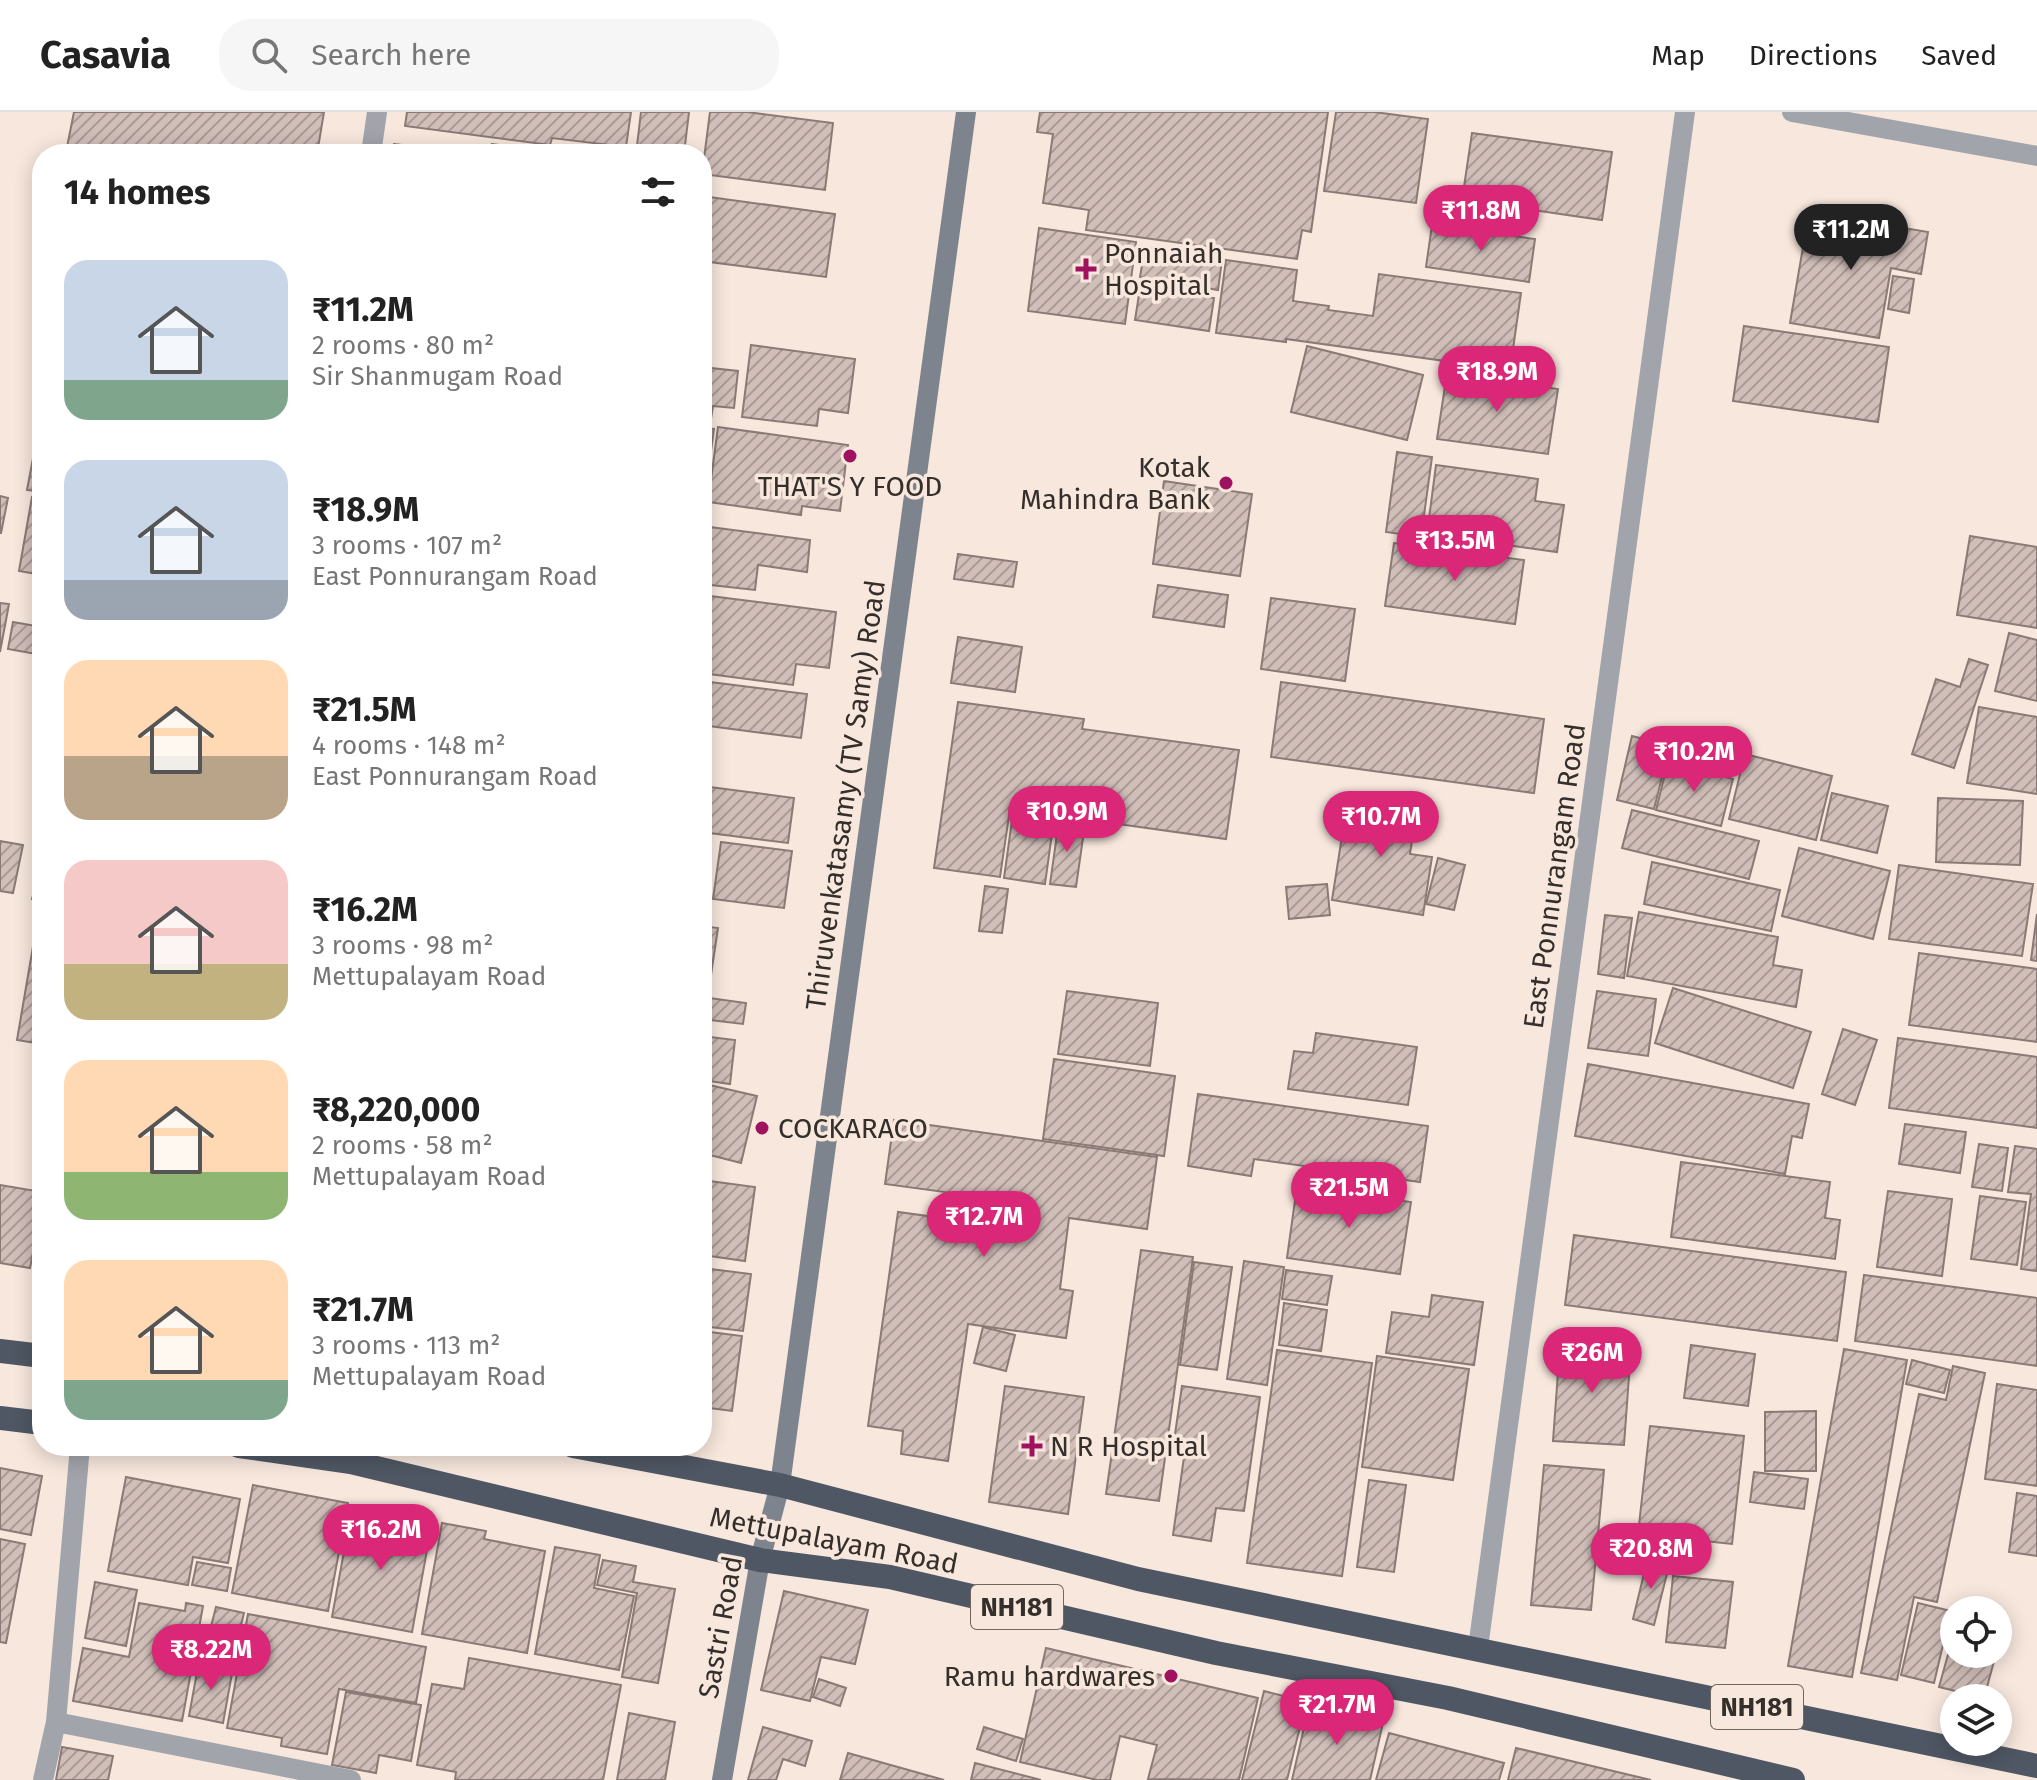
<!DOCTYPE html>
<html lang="en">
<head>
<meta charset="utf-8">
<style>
  body { margin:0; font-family:"Fira Sans",sans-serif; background:#f6f6f6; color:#222; height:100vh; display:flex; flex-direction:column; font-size:30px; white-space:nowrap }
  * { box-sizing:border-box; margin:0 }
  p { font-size:26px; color:#767676 }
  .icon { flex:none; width:44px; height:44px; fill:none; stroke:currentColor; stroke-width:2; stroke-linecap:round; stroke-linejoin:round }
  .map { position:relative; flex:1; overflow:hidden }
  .details { position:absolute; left:32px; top:32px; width:680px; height:1312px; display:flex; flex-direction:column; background:#fff; border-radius:32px; box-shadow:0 4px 20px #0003 }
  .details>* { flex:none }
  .buttons { position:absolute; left:1940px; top:1484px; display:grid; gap:16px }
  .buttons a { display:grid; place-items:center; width:72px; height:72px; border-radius:50%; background:#fff; box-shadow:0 4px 20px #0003; font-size:40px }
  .price { position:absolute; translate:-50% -68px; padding:0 18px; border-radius:28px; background:#db2777; color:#fff; font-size:26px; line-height:52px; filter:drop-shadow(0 2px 4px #0008) }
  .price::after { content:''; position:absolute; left:50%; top:48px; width:24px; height:18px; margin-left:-12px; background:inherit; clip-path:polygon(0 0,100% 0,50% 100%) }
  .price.selected { background:#222; color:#fff }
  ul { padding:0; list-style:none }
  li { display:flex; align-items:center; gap:24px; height:200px; padding:0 32px }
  li span { display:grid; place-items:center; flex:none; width:224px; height:160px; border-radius:24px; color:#555 }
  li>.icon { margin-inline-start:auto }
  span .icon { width:96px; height:96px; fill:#fffc; stroke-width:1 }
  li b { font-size:34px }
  h2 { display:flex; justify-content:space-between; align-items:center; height:96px; padding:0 32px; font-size:34px }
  header { display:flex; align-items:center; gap:48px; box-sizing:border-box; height:112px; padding:0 40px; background:#fff; border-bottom:2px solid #e0e0e0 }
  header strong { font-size:38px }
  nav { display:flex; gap:44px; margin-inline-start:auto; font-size:28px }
  .search { width:560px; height:72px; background:#f6f6f6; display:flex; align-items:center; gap:20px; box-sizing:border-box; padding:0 28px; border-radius:32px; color:#767676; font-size:30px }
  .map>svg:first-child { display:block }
  .building { fill:url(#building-hatch); stroke:#8a7974; stroke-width:2 }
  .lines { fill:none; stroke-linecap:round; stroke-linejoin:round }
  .street { stroke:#a1a5ab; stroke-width:20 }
  .secondary { stroke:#7e848d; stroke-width:20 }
  .highway { stroke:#4f5764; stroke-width:24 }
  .poi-dot { fill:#9e125f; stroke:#f7e7dd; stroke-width:3 }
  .labels { text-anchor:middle; stroke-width:7; stroke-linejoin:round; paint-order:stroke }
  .shield { fill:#f7e7dd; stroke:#6f6660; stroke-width:2 }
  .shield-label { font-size:26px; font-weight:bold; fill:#352f2b }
  .poi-label { font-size:28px; fill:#352f2b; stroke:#f7e7dd; text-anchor:start }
  .street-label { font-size:28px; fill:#352f2b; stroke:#f7e7dd }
</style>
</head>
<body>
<header>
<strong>Casavia</strong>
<div class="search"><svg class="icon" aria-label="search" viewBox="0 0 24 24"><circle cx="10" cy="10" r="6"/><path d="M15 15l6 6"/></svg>Search here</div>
<nav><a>Map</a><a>Directions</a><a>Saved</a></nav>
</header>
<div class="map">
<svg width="2037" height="1668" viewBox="0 0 2037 1668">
  <defs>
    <pattern id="building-hatch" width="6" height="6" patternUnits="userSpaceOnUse" patternTransform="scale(2)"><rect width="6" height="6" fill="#d1beb9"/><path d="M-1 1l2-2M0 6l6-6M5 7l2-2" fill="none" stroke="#aa9b97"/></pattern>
  </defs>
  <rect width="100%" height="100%" fill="#f7e7dd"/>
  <g class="building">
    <polygon points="74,0 324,0 317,42 217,42 196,38 195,42 80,42 66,40"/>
    <polygon points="407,0 631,0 626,35 552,26 550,33 405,14"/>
    <polygon points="641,0 689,0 684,42 636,42"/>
    <polygon points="710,0 747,0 833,11 825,78 702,62"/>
    <polygon points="1040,0 1328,0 1311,120 1302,118 1297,147 1086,118 1089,98 1043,91 1053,22 1037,20"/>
    <polygon points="1336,0 1374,0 1428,7 1416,91 1324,79"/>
    <polygon points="1472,21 1612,40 1602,108 1462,88"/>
    <polygon points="394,32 474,42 393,42"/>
    <polygon points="492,32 550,40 550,42 491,42"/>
    <polygon points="702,84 835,102 826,165 702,149"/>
    <polygon points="1809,100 1928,120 1921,162 1891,156 1879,226 1790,211"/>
    <polygon points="1432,113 1535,127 1529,170 1426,155"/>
    <polygon points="1039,116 1136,130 1125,212 1028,199"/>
    <polygon points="1145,135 1222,148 1218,178 1140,165"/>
    <polygon points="1226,148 1297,158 1293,189 1329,194 1328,198 1373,204 1379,162 1521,181 1510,258 1286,227 1286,230 1216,221"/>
    <polygon points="1893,164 1914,167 1909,201 1888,197"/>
    <polygon points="1140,176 1214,186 1209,219 1135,208"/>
    <polygon points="1744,214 1889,235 1878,310 1733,289"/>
    <polygon points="751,233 855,247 848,301 819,297 817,314 742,305"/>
    <polygon points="1307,234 1423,263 1407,328 1291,300"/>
    <polygon points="702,255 738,259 734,296 713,294 710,313 702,312"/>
    <polygon points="1447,261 1558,277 1548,342 1437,327"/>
    <polygon points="42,299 42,380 27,378"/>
    <polygon points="718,315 848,333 840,399 802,394 801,403 708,390"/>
    <polygon points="702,316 714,317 704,391 702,390"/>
    <polygon points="1397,340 1432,345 1421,425 1386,420"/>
    <polygon points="1436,353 1538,367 1535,389 1564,393 1557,440 1427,422"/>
    <polygon points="1164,369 1252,382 1240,464 1153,452"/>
    <polygon points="0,384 8,386 1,421 0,421"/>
    <polygon points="32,385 42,387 42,463 19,459"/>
    <polygon points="702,414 810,428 807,460 758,453 755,478 702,472"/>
    <polygon points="1970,424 2037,435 2037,516 1957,503"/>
    <polygon points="1394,431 1524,448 1515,512 1385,494"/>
    <polygon points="958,442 1017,450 1013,475 954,467"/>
    <polygon points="1158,473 1228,483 1224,515 1153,505"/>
    <polygon points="702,483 836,500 829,556 796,552 793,573 702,561"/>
    <polygon points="1271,486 1355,497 1345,569 1261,557"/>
    <polygon points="0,491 9,492 0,540"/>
    <polygon points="13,510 42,515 42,543 8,537"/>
    <polygon points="2009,521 2037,528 2037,589 1995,579"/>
    <polygon points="958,525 1022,535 1015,580 951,571"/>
    <polygon points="1969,547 1988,553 1954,656 1912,642 1936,567 1960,575"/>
    <polygon points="702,569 807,582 801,626 702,613"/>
    <polygon points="1281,570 1544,607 1534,681 1271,645"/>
    <polygon points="958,590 1084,607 1082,617 1239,638 1226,727 1010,697 1000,765 934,756"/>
    <polygon points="1979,595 2037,605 2037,682 1967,671"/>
    <polygon points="1632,624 1683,637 1679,652 1666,649 1654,697 1617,688"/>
    <polygon points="1745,642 1832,664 1816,728 1729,707"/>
    <polygon points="1668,650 1733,667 1721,714 1656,698"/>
    <polygon points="702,674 794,686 788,731 702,720"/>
    <polygon points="1832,681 1888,694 1877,741 1821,728"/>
    <polygon points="1348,686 1417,696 1410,742 1432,745 1423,803 1332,788"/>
    <polygon points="1938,686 2023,689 2020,753 1936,750"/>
    <polygon points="1632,698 1759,729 1749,767 1622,736"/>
    <polygon points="1013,701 1054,707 1045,772 1004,766"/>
    <polygon points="1059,708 1085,712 1076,775 1050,772"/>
    <polygon points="0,729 23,733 13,781 0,779"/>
    <polygon points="721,730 792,739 784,796 713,787"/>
    <polygon points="1799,736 1890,759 1873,827 1782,804"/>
    <polygon points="1438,746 1465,753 1454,798 1426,792"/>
    <polygon points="42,749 42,790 32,787"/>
    <polygon points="1652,750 1780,778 1771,819 1644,792"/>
    <polygon points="1899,753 2033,772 2022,844 1889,827"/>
    <polygon points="1327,772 1330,803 1289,807 1286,775"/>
    <polygon points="985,774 1008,777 1002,821 979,819"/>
    <polygon points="1639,800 1778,825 1773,853 1802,858 1796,895 1627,864"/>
    <polygon points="2037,802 2037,849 2031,848"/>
    <polygon points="1605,803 1632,806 1624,866 1598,862"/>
    <polygon points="37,811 42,812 42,932 17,928"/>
    <polygon points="702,814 718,816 708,883 702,882"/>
    <polygon points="1919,841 2037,857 2037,930 1909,913"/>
    <polygon points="1673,876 1811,920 1793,976 1655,931"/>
    <polygon points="1067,879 1158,891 1150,954 1058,942"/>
    <polygon points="1597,879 1656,887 1648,944 1588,936"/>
    <polygon points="702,885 746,891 743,912 702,907"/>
    <polygon points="1843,917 1877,928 1855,993 1822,982"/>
    <polygon points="1316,921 1417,935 1408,993 1288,977 1294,939 1313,941"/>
    <polygon points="702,924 735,928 730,972 702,968"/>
    <polygon points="1898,926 2037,945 2037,1016 1889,996"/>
    <polygon points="1054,947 1175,964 1164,1044 1043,1027"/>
    <polygon points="1588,952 1809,992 1802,1026 1792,1024 1785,1062 1575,1024"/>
    <polygon points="705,972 757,984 741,1051 702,1041 702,984"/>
    <polygon points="1198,982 1428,1014 1420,1070 1254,1047 1251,1064 1188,1054"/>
    <polygon points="894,1008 1157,1045 1147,1117 1069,1106 1060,1177 1073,1179 1066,1226 968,1212 948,1349 901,1342 903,1319 868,1314 898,1100 986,1112 989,1086 885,1072"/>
    <polygon points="1905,1012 1966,1020 1960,1061 1899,1052"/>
    <polygon points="1979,1032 2008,1036 2002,1079 1972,1075"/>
    <polygon points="2015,1034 2037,1037 2037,1159 2021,1157 2031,1082 2008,1080"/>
    <polygon points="1681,1050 1830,1070 1825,1106 1840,1108 1835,1147 1671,1125"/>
    <polygon points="702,1068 755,1075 745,1149 702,1143"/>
    <polygon points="0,1073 42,1080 42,1095 30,1156 0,1151"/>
    <polygon points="1297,1074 1411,1090 1400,1162 1287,1146"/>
    <polygon points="1888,1079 1952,1087 1942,1164 1877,1155"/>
    <polygon points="1980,1084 2026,1090 2017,1153 1971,1147"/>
    <polygon points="1574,1123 1846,1160 1837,1229 1565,1193"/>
    <polygon points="1141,1138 1193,1145 1159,1389 1106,1382"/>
    <polygon points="1244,1149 1284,1155 1267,1273 1227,1267"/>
    <polygon points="1194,1150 1232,1155 1217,1258 1180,1253"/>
    <polygon points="702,1156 751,1162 743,1219 702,1214"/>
    <polygon points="1286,1158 1332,1164 1327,1193 1282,1187"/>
    <polygon points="1864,1163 2037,1186 2037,1254 1855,1229"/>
    <polygon points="1432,1183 1483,1190 1474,1253 1386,1241 1392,1200 1429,1205"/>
    <polygon points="1284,1191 1327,1198 1321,1239 1279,1233"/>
    <polygon points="983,1215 1015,1223 1006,1259 974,1251"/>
    <polygon points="702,1219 742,1224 732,1299 702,1295"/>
    <polygon points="1560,1233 1631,1237 1624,1333 1553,1329"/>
    <polygon points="1691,1233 1755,1242 1748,1294 1684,1286"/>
    <polygon points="1844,1237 1907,1248 1852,1565 1788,1554"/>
    <polygon points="1277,1238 1372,1251 1342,1464 1247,1451"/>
    <polygon points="1377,1244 1469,1257 1453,1368 1362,1355"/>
    <polygon points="1912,1248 1950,1258 1944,1281 1906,1272"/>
    <polygon points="1953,1254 1985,1261 1937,1490 1914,1485 1897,1568 1861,1561 1919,1282 1946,1288"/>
    <polygon points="1997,1272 2037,1278 2037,1374 1985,1367"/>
    <polygon points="1005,1274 1084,1285 1068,1402 989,1390"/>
    <polygon points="1182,1274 1260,1285 1244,1399 1216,1396 1211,1429 1173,1423 1184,1345 1172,1343"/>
    <polygon points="1816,1299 1816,1359 1765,1359 1765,1300"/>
    <polygon points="1650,1314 1744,1324 1732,1432 1638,1422"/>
    <polygon points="1544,1353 1604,1358 1591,1498 1531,1493"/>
    <polygon points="0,1356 42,1364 31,1423 0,1417"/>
    <polygon points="1754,1360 1808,1367 1804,1397 1750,1390"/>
    <polygon points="126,1365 240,1387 228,1451 193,1445 188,1473 108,1459"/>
    <polygon points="1369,1368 1406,1373 1394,1460 1357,1455"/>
    <polygon points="253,1373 348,1391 328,1499 232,1481"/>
    <polygon points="2017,1381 2037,1384 2037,1444 2009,1440"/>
    <polygon points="352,1396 401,1405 399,1416 430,1422 412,1520 332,1505"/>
    <polygon points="442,1411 486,1419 484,1427 545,1439 527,1541 422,1522"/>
    <polygon points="0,1427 25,1432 6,1531 0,1530"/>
    <polygon points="555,1435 600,1443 594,1476 634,1484 619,1558 535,1542"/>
    <polygon points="1648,1445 1670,1450 1654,1513 1633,1507"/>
    <polygon points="603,1448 636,1454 633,1470 675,1477 658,1571 622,1565 637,1481 597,1473"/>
    <polygon points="197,1450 231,1456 227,1479 192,1473"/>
    <polygon points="1673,1464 1733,1470 1725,1536 1666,1530"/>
    <polygon points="95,1470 137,1478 126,1534 85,1526"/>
    <polygon points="784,1479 868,1498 855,1552 821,1545 810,1589 761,1578"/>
    <polygon points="139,1491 185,1499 186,1491 203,1494 182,1609 73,1589 83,1536 129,1545"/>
    <polygon points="1918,1491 1951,1499 1934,1571 1901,1563"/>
    <polygon points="216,1495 244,1501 231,1553 203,1546"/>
    <polygon points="248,1502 426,1535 416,1591 339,1577 327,1642 281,1634 282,1626 227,1616"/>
    <polygon points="1954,1521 1954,1542 1996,1542 1984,1586 1939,1575"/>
    <polygon points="1046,1536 1258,1586 1239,1668 1148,1667 1157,1633 1120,1624 1110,1668 1097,1668 1020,1650"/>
    <polygon points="469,1546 621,1573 603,1668 455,1668 456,1660 417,1653 432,1572 464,1577"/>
    <polygon points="199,1549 233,1556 223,1611 189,1604"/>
    <polygon points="819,1567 846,1576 840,1594 813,1585"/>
    <polygon points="1264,1579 1306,1590 1287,1668 1242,1668"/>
    <polygon points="346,1580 421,1593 411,1649 379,1643 376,1661 332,1653"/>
    <polygon points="1309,1594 1383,1611 1370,1668 1292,1668"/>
    <polygon points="629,1601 675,1610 665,1668 617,1668"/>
    <polygon points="763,1615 812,1629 805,1654 783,1647 776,1668 748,1668"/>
    <polygon points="984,1615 1023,1627 1016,1649 977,1637"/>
    <polygon points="1389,1621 1504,1651 1499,1668 1376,1668"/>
    <polygon points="62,1635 113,1644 108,1668 56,1668"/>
    <polygon points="1516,1636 1651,1668 1508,1668"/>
    <polygon points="848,1641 944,1668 840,1668"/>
    <polygon points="975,1651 1041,1668 971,1668"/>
  </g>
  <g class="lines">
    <g class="street">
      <polyline points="1792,0 2037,44"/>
      <polyline points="371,42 377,0"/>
      <polyline points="1478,1536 1685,0"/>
      <polyline points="56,1610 351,1668"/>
      <polyline points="43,1668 56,1610 80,1334"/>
    </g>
    <polyline class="secondary" points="722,1668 760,1448 780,1373 966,0"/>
    <g class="highway">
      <polyline points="0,1239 42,1244"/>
      <polyline points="0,1306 42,1311"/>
      <polyline points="239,1334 351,1350 760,1448 890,1465 1216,1541 1448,1586 1793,1668"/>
      <polyline points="573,1334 780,1373 1138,1467 2037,1654"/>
    </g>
  </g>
  <g class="poi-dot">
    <path d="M1082 145h8v8h8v8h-8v8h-8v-8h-8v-8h8z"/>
    <circle cx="850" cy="344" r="8"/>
    <circle cx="1226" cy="371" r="8"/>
    <circle cx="762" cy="1016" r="8"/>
    <path d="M1028 1322h8v8h8v8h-8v8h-8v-8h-8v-8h8z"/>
    <circle cx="1171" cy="1564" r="8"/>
  </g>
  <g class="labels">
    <g class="shield">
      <rect x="971" y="1473" width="92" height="44" rx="6"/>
      <rect x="1711" y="1573" width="92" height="44" rx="6"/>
    </g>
    <g class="shield-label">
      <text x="1017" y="1504">NH181</text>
      <text x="1757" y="1604">NH181</text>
    </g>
    <g class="poi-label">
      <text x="1104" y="151">Ponnaiah<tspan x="1104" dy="32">Hospital</tspan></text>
      <text x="1210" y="365" text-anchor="end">Kotak<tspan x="1210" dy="32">Mahindra Bank</tspan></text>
      <text x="850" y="384" text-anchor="middle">THAT'S Y FOOD</text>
      <text x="778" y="1026">COCKARACO</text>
      <text x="1050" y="1344">N R Hospital</text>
      <text x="1155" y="1574" text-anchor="end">Ramu hardwares</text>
    </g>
    <g class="street-label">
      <text transform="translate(845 683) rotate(-82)" y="10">Thiruvenkatasamy (TV Samy) Road</text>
      <text transform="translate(1554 764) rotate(-82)" y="10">East Ponnurangam Road</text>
      <text transform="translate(834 1428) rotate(11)" y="10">Mettupalayam Road</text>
      <text transform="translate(720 1515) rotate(-80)" y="10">Sastri Road</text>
    </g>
  </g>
</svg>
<div class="buttons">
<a><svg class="icon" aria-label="locate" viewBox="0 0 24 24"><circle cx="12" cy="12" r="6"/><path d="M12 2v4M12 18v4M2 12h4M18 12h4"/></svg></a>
<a><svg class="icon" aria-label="layers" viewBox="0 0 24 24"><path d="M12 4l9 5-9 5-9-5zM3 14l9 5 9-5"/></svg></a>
</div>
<b class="price" style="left:1481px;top:141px">₹11.8M</b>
<b class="price selected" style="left:1851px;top:160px">₹11.2M</b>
<b class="price" style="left:1497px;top:302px">₹18.9M</b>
<b class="price" style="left:1455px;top:471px">₹13.5M</b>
<b class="price" style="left:1694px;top:682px">₹10.2M</b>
<b class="price" style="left:1067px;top:742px">₹10.9M</b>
<b class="price" style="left:1381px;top:747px">₹10.7M</b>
<b class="price" style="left:1349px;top:1118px">₹21.5M</b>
<b class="price" style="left:984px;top:1147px">₹12.7M</b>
<b class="price" style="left:1592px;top:1283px">₹26M</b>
<b class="price" style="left:381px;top:1460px">₹16.2M</b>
<b class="price" style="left:1651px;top:1479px">₹20.8M</b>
<b class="price" style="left:211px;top:1580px">₹8.22M</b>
<b class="price" style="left:1337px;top:1635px">₹21.7M</b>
<section class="details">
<h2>14 homes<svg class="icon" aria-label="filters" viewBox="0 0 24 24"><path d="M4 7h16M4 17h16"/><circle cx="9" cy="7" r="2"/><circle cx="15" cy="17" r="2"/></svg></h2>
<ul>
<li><span style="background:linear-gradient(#c9d6e8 75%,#7fa58c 0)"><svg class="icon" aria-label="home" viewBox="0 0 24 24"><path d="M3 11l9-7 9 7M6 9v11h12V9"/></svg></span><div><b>₹11.2M</b><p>2 rooms · 80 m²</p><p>Sir Shanmugam Road</p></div></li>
<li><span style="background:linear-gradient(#c9d6e8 75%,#9aa5b1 0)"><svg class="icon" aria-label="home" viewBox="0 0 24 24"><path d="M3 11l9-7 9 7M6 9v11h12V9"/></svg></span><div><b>₹18.9M</b><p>3 rooms · 107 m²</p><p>East Ponnurangam Road</p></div></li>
<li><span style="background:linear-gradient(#ffd9b3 60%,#b9a48a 0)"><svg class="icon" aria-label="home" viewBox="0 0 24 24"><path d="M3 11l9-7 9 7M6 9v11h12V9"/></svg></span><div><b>₹21.5M</b><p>4 rooms · 148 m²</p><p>East Ponnurangam Road</p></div></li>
<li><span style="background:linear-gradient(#f6c9c9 65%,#c2b280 0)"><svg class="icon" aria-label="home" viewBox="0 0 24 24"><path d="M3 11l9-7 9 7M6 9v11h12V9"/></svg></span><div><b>₹16.2M</b><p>3 rooms · 98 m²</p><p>Mettupalayam Road</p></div></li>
<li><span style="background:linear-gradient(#ffd9b3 70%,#8fb573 0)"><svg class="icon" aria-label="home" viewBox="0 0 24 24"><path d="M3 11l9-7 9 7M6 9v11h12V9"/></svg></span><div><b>₹8,220,000</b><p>2 rooms · 58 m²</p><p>Mettupalayam Road</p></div></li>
<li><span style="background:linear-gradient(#ffd9b3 75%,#7fa58c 0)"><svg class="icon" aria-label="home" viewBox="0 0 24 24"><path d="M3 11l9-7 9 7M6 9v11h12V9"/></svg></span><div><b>₹21.7M</b><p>3 rooms · 113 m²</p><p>Mettupalayam Road</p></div></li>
</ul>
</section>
</div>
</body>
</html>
